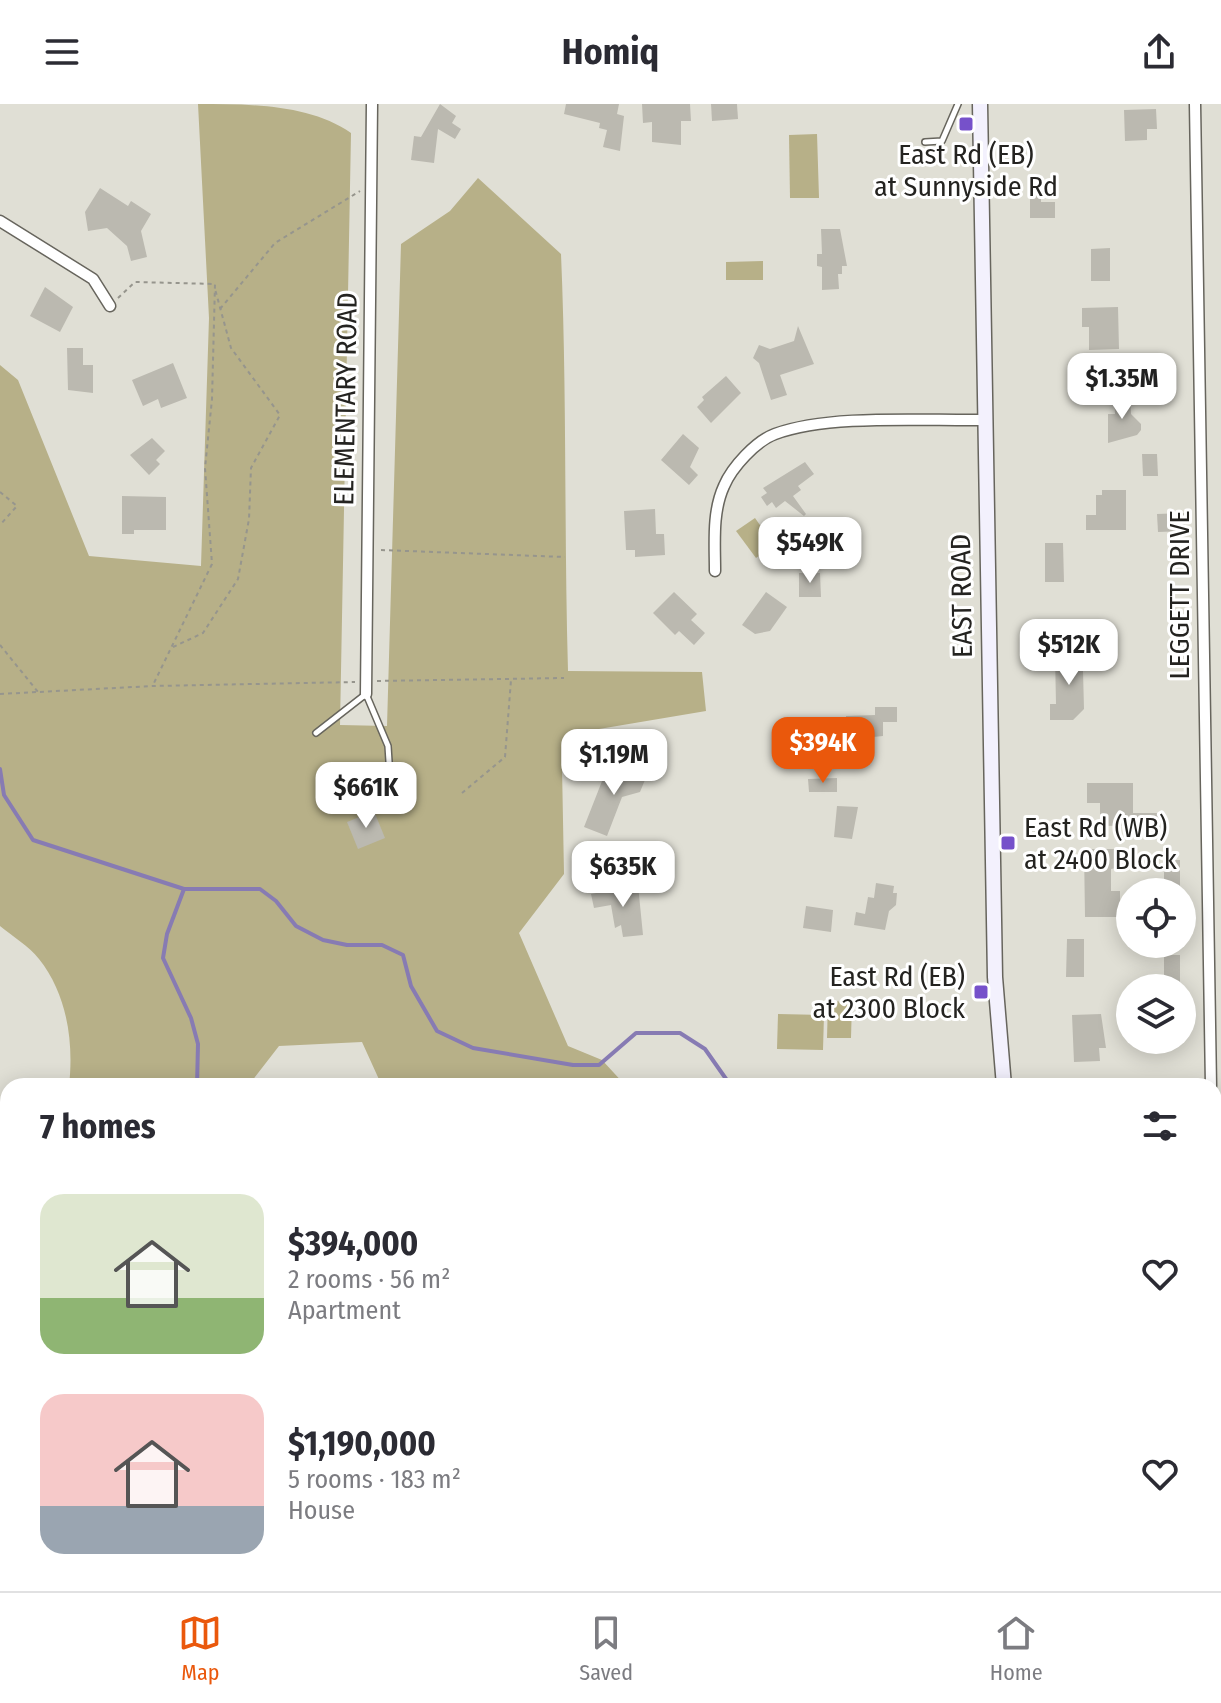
<!DOCTYPE html>
<html lang="en">
<head>
<meta charset="utf-8">
<style>
  body { margin:0; font-family:"Fira Sans Condensed",sans-serif; background:#f7f7f7; color:#2b2b33; height:100vh; display:flex; flex-direction:column; font-size:30px; white-space:nowrap }
  * { box-sizing:border-box; margin:0 }
  p { font-size:26px; color:#7c7c81 }
  .icon { flex:none; width:44px; height:44px; fill:none; stroke:currentColor; stroke-width:2; stroke-linecap:round; stroke-linejoin:round }
  .map { position:relative; flex:1; overflow:hidden }
  .side { position:absolute; left:0px; top:974px; width:1222px; height:514px; display:flex; flex-direction:column; background:#fff; border-radius:24px 24px 0 0; box-shadow:0 4px 20px #0003 }
  .side>* { flex:none }
  .fabs { position:absolute; left:1116px; top:774px; display:grid; gap:16px }
  .fabs a { display:grid; place-items:center; width:80px; height:80px; border-radius:50%; background:#fff; box-shadow:0 4px 20px #0003; font-size:40px }
  .price { position:absolute; translate:-50% -68px; padding:0 18px; border-radius:16px; background:#fff; color:#222; font-size:26px; line-height:52px; filter:drop-shadow(0 2px 4px #0008) }
  .price::after { content:''; position:absolute; left:50%; top:48px; width:24px; height:18px; margin-left:-12px; background:inherit; clip-path:polygon(0 0,100% 0,50% 100%) }
  .price.selected { background:#ea580c; color:#fff }
  ul { padding:0; list-style:none }
  li { display:flex; align-items:center; gap:24px; height:200px; padding:0 40px }
  li span { display:grid; place-items:center; flex:none; width:224px; height:160px; border-radius:24px; color:#555 }
  li>.icon { margin-inline-start:auto }
  span .icon { width:96px; height:96px; fill:#fffc; stroke-width:1 }
  li b { font-size:34px }
  h2 { display:flex; justify-content:space-between; align-items:center; height:96px; padding:0 40px; font-size:34px }
  header { display:flex; justify-content:space-between; align-items:center; height:104px; padding:0 40px; background:#fff; font-size:36px; font-weight:700 }
  .tabs { display:flex; justify-content:space-around; align-items:center; height:112px; border-top:2px solid #e1e1e2; background:#fff; font-size:22px; color:#7c7c81 }
  .tabs a { display:grid; justify-items:center; gap:4px }
  .tabs .selected { color:#ea580c }
  .map>svg:first-child { display:block }
  .green { fill:#b7b088 }
  .lines { fill:none; stroke-linecap:round; stroke-linejoin:round }
  .stream { stroke:#877bb3; stroke-width:4 }
  .building { fill:#bbb9b0 }
  .lane-casing { stroke:#67655d; stroke-width:8 }
  .street-casing { stroke:#67655d; stroke-width:13 }
  .secondary-casing { stroke:#67655d; stroke-width:17 }
  .path { stroke:#96958d; stroke-width:2; stroke-dasharray:4 4; stroke-linecap:butt }
  .lane { stroke:#fff; stroke-width:5 }
  .street { stroke:#fff; stroke-width:10 }
  .secondary { stroke:#f3f1fd; stroke-width:14 }
  .poi-dot { fill:#7651ca; stroke:#fff; stroke-width:3 }
  .labels { text-anchor:middle; stroke-width:6; stroke-linejoin:round; paint-order:stroke }
  .poi-label { font-size:28px; fill:#242320; stroke:#fff }
  .street-label { font-size:28px; fill:#242320; stroke:#fff }
</style>
</head>
<body>
<header><svg class="icon" aria-label="menu" viewBox="0 0 24 24"><path d="M4 6h16M4 12h16M4 18h16"/></svg>Homiq<svg class="icon" aria-label="share" viewBox="0 0 24 24"><path d="M12 15V3M7 8l5-5 5 5M5 13v7h14v-7"/></svg></header>
<div class="map">
<svg width="1221" height="1487" viewBox="0 0 1221 1487">
  <rect width="100%" height="100%" fill="#e0dfd5"/>
  <g class="green">
    <path d="M198 0C249 0 310 0 351 29L340 621 387 622 401 140 450 107 478 74 561 150C567 289 564 428 568 567L702 568 706 607 599 625 562 663 564 770 519 829 568 942 602 956 626 982H382L362 938 279 942 248 982H69C74 938 67 890 39 855 29 842 12 832 0 822V261L18 276 89 452 201 462 209 214Z"/>
    <polygon points="817,30 819,94 790,94 789,31"/>
    <polygon points="763,157 763,176 726,176 726,158"/>
    <polygon points="755,414 774,441 756,454 736,427"/>
    <polygon points="828,897 852,898 851,934 827,934"/>
    <polygon points="778,910 824,911 823,946 777,945"/>
    <polygon points="8,1152 8,1306 2,1310 0,1155"/>
    <polygon points="1214,1392 1221,1398 1221,1487 1020,1487 1021,1480 1214,1480"/>
  </g>
  <g class="lines">
    <g class="stream">
      <polyline points="0,665 4,691 33,736 184,785 260,785 276,797 296,822 323,836 347,841 382,841 403,851 411,882 437,927 473,944 573,961 599,961 636,929 680,929 705,945 731,982"/>
      <polyline points="184,785 167,830 163,854 191,914 198,940 197,982"/>
      <polyline points="0,1228 8,1228"/>
      <polyline points="1214,1476 1221,1484"/>
    </g>
  </g>
  <g class="building">
    <polygon points="440,0 456,12 452,19 461,25 455,35 438,25 434,59 411,56 414,32 421,33"/>
    <polygon points="566,0 619,0 617,10 624,12 620,47 603,43 607,26 599,24 600,19 564,10"/>
    <polygon points="642,0 690,0 691,17 681,17 681,41 652,38 652,18 643,19"/>
    <polygon points="711,0 737,0 738,15 712,17"/>
    <polygon points="1156,5 1157,25 1147,25 1147,36 1125,37 1124,6"/>
    <polygon points="100,84 128,102 131,97 151,110 141,127 147,153 131,157 127,142 107,124 88,127 85,108"/>
    <polygon points="1030,84 1041,84 1041,98 1055,98 1055,114 1030,114"/>
    <polygon points="821,125 840,125 847,162 842,162 842,170 838,170 839,185 822,186 822,163 817,162 817,150 822,150"/>
    <polygon points="1110,144 1110,177 1091,177 1091,145"/>
    <polygon points="45,183 73,203 60,228 30,212"/>
    <polygon points="1118,203 1119,245 1089,246 1089,223 1082,223 1082,204"/>
    <polygon points="798,222 814,260 780,271 787,291 771,296 759,259 753,254 759,241 770,245 794,237"/>
    <polygon points="67,244 83,244 83,261 93,261 93,289 68,286"/>
    <polygon points="173,259 187,294 161,304 158,295 143,302 132,276"/>
    <polygon points="726,272 741,289 711,319 697,303 704,296 702,293"/>
    <polygon points="1114,292 1130,292 1131,310 1141,320 1141,326 1137,331 1108,339 1108,310 1115,310"/>
    <polygon points="683,330 699,344 690,363 698,371 689,381 661,356"/>
    <polygon points="152,334 165,347 156,356 160,360 149,371 130,351"/>
    <polygon points="1142,350 1157,350 1158,372 1143,372"/>
    <polygon points="805,358 814,370 798,382 801,386 793,392 806,410 804,412 785,397 776,404 772,398 767,402 761,393 767,389 763,384"/>
    <polygon points="1102,386 1126,386 1126,426 1086,426 1086,411 1096,411 1096,391 1102,391"/>
    <polygon points="122,392 166,393 166,426 134,426 134,430 122,430"/>
    <polygon points="655,405 656,430 664,430 665,451 635,453 635,446 626,446 624,407"/>
    <polygon points="1184,409 1185,427 1158,428 1157,410"/>
    <polygon points="1045,439 1063,439 1064,478 1045,478"/>
    <polygon points="799,469 820,469 821,493 799,493"/>
    <polygon points="674,488 697,510 691,516 705,529 694,541 679,527 675,531 653,509"/>
    <polygon points="766,488 787,503 770,527 755,530 742,521"/>
    <polygon points="1087,550 1087,567 1083,567 1084,605 1073,616 1050,616 1050,600 1056,600 1055,551"/>
    <polygon points="875,603 897,603 897,618 883,618 883,632 873,633 870,650 853,650 852,633 846,633 846,612 875,611"/>
    <polygon points="629,657 646,663 643,669 647,671 640,688 622,693 607,732 584,723 606,667 623,673"/>
    <polygon points="837,674 837,688 809,688 808,675"/>
    <polygon points="1087,679 1133,679 1133,709 1158,709 1163,714 1156,721 1100,722 1100,699 1087,699"/>
    <polygon points="837,702 858,703 852,735 834,733"/>
    <polygon points="374,707 385,734 358,745 347,718"/>
    <polygon points="1084,745 1117,745 1117,764 1111,765 1111,787 1120,787 1120,813 1085,813"/>
    <rect x="1164" y="756" width="16" height="28"/>
    <polygon points="876,779 894,782 893,789 897,789 896,801 889,807 885,826 854,821 856,808 865,810 868,793 874,794"/>
    <polygon points="638,781 643,831 623,833 621,821 615,824 611,801 594,804 591,790"/>
    <polygon points="806,802 833,806 831,828 803,824"/>
    <polygon points="1067,835 1084,835 1084,873 1066,873"/>
    <rect x="1164" y="851" width="16" height="32"/>
    <polygon points="1101,910 1106,944 1099,944 1100,957 1074,958 1072,911"/>
  </g>
  <g class="lines">
    <defs>
      <g id="lane">
        <polyline points="925,38 942,37 958,0"/>
        <polyline points="316,629 366,590 388,642 391,688"/>
        <polyline points="567,1480 568,1487"/>
      </g>
      <g id="street">
        <polyline points="1195,0 1211,982"/>
        <polyline points="0,117 93,175 110,202"/>
        <path d="M715 467C715 439 712 408 724 382 732 363 756 337 775 330 830 310 923 317 984 316"/>
        <polyline points="366,590 372,0"/>
        <polyline points="1214,1059 1215,1091 1221,1108"/>
        <polyline points="0,1322 8,1317"/>
        <polyline points="420,1480 423,1487"/>
      </g>
      <g id="secondary">
        <polyline points="980,0 995,873 1004,982"/>
        <polyline points="338,1487 350,1480"/>
      </g>
    </defs>
    <use href="#lane" class="lane-casing"/>
    <use href="#street" class="street-casing"/>
    <use href="#secondary" class="secondary-casing"/>
    <g class="path">
      <polyline points="118,194 135,178 215,180 212,295 205,364 212,460 153,581"/>
      <polyline points="220,205 275,139 360,87"/>
      <polyline points="0,388 17,402 0,421"/>
      <polyline points="381,446 565,453"/>
      <polyline points="0,541 38,588"/>
      <polyline points="173,543 203,529 238,475 249,415 251,364 280,311 231,244 215,185"/>
      <polyline points="377,577 564,574"/>
      <polyline points="0,590 153,582 355,578"/>
      <polyline points="462,689 505,653 511,576"/>
    </g>
    <use href="#lane" class="lane"/>
    <use href="#street" class="street"/>
    <use href="#secondary" class="secondary"/>
  </g>
  <g class="poi-dot">
    <rect x="958" y="12" width="16" height="16" rx="4"/>
    <rect x="1000" y="731" width="16" height="16" rx="4"/>
    <rect x="973" y="880" width="16" height="16" rx="4"/>
  </g>
  <g class="labels">
    <g class="poi-label">
      <text x="966" y="60">East Rd (EB)<tspan x="966" dy="32">at Sunnyside Rd</tspan></text>
      <text x="1024" y="733" text-anchor="start">East Rd (WB)<tspan x="1024" dy="32">at 2400 Block</tspan></text>
      <text x="965" y="882" text-anchor="end">East Rd (EB)<tspan x="965" dy="32">at 2300 Block</tspan></text>
    </g>
    <g class="street-label">
      <text transform="translate(345 295) rotate(-89)" y="10">ELEMENTARY ROAD</text>
      <text transform="translate(1179 491) rotate(-90)" y="10">LEGGETT DRIVE</text>
      <text transform="translate(961 492) rotate(-91)" y="10">EAST ROAD</text>
    </g>
  </g>
</svg>
<div class="fabs">
<a><svg class="icon" aria-label="locate" viewBox="0 0 24 24"><circle cx="12" cy="12" r="6"/><path d="M12 2v4M12 18v4M2 12h4M18 12h4"/></svg></a>
<a><svg class="icon" aria-label="layers" viewBox="0 0 24 24"><path d="M12 4l9 5-9 5-9-5zM3 14l9 5 9-5"/></svg></a>
</div>
<b class="price" style="left:1122px;top:317px">$1.35M</b>
<b class="price" style="left:810px;top:481px">$549K</b>
<b class="price" style="left:1069px;top:583px">$512K</b>
<b class="price selected" style="left:823px;top:681px">$394K</b>
<b class="price" style="left:614px;top:693px">$1.19M</b>
<b class="price" style="left:366px;top:726px">$661K</b>
<b class="price" style="left:623px;top:805px">$635K</b>
<section class="side">
<h2>7 homes<svg class="icon" aria-label="filters" viewBox="0 0 24 24"><path d="M4 7h16M4 17h16"/><circle cx="9" cy="7" r="2"/><circle cx="15" cy="17" r="2"/></svg></h2>
<ul>
<li><span style="background:linear-gradient(#dfe7d0 65%,#8fb573 0)"><svg class="icon" aria-label="home" viewBox="0 0 24 24"><path d="M3 11l9-7 9 7M6 9v11h12V9"/></svg></span><div><b>$394,000</b><p>2 rooms · 56 m²</p><p>Apartment</p></div><svg class="icon" aria-label="heart" viewBox="0 0 24 24"><path d="M12 20l-8-8c-3-5 5-10 8-4 3-6 11-1 8 4z"/></svg></li>
<li><span style="background:linear-gradient(#f6c9c9 70%,#9aa5b1 0)"><svg class="icon" aria-label="home" viewBox="0 0 24 24"><path d="M3 11l9-7 9 7M6 9v11h12V9"/></svg></span><div><b>$1,190,000</b><p>5 rooms · 183 m²</p><p>House</p></div><svg class="icon" aria-label="heart" viewBox="0 0 24 24"><path d="M12 20l-8-8c-3-5 5-10 8-4 3-6 11-1 8 4z"/></svg></li>
</ul>
</section>
</div>
<nav class="tabs">
<a class="selected"><svg class="icon" aria-label="map" viewBox="0 0 24 24"><path d="M3 6l6-2 6 2 6-2v14l-6 2-6-2-6 2zM9 4v14M15 6v14"/></svg>Map</a>
<a><svg class="icon" aria-label="saved" viewBox="0 0 24 24"><path d="M7 4h10v16l-5-4-5 4z"/></svg>Saved</a>
<a><svg class="icon" aria-label="home" viewBox="0 0 24 24"><path d="M3 11l9-7 9 7M6 9v11h12V9"/></svg>Home</a>
</nav>
</body>
</html>
